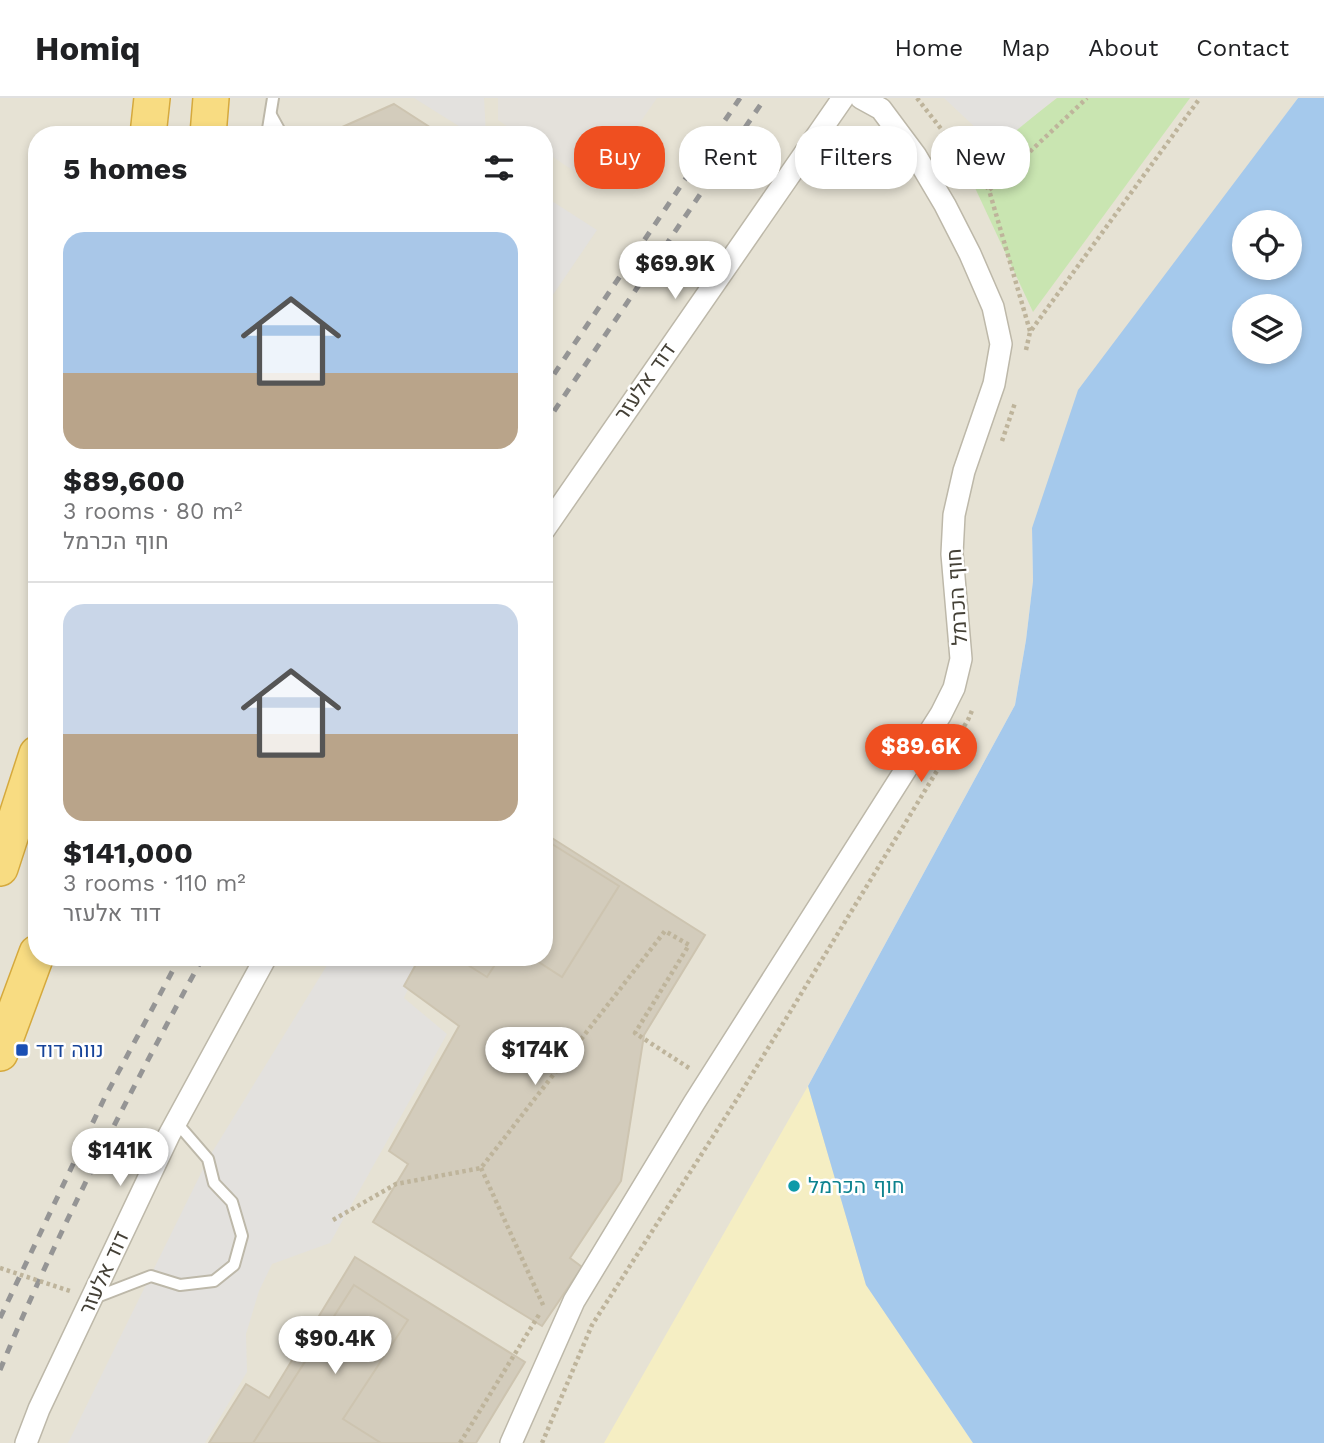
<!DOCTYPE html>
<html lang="en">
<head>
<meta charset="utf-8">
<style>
  body { margin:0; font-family:"Work Sans",Heebo,sans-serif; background:#f2f2f2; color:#202124; height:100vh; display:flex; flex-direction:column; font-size:26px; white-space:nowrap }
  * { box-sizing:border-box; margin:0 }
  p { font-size:23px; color:#757577 }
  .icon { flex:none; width:38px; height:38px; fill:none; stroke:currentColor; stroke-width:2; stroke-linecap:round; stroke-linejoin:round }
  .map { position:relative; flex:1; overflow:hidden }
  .drawer { position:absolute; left:28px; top:28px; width:525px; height:840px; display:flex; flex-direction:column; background:#fff; border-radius:28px; box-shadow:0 4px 10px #0003 }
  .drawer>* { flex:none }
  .hud { position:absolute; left:574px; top:28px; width:644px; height:63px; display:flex; gap:14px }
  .fabs { position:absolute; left:1232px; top:112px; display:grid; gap:14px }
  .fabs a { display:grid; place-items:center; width:70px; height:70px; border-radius:50%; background:#fff; box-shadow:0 4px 10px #0003; font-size:35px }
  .price { position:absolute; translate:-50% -60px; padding:0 16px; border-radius:24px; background:#fff; color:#222; font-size:23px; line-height:46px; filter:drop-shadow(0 2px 4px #0008) }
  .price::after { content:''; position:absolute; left:50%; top:42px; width:21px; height:16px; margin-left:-10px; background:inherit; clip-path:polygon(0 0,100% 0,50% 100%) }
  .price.selected { background:#ef4f20; color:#fff }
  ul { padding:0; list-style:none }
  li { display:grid; align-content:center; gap:14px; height:371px; padding:0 35px }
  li+li { border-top:2px solid #e0e0e0 }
  li span { display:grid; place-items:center; height:217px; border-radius:21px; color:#555 }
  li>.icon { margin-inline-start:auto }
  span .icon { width:126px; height:126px; fill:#fffc; stroke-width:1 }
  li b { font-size:30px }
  h2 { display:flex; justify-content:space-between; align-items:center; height:84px; padding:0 35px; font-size:30px }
  .pill { padding:0 24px; border-radius:28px; background:#fff; box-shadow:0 4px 10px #0003; font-size:24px; line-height:63px }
  .pill.selected { background:#ef4f20; color:#fff }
  header { display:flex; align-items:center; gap:42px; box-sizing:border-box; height:98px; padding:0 35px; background:#fff; border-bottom:2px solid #e0e0e0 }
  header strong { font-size:33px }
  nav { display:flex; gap:38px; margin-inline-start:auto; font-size:24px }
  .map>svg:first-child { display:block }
  .residential { fill:#e6e2d4; fill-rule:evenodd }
  .industrial { fill:#e4e1db }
  .green { fill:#c9e5b1 }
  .sand { fill:#f5eec3 }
  .parking { fill:#e3e1de }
  .water { fill:#a5c9ec; fill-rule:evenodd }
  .building { fill:#d3ccbc; stroke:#cdc4b0; stroke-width:2 }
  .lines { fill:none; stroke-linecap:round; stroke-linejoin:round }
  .service-casing { stroke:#bdb8a9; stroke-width:14 }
  .minor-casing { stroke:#bdb8a9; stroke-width:24 }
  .trunk-casing { stroke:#d5a93d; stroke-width:38 }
  .path { stroke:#beb49b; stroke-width:4.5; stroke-dasharray:3.5 3.5; stroke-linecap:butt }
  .service { stroke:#fff; stroke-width:10 }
  .minor { stroke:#fff; stroke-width:21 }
  .trunk { stroke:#f8dc82; stroke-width:35 }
  .rail { stroke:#959595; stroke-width:5; stroke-dasharray:9 9; stroke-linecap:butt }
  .path-bridge { stroke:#beb49b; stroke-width:4.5; stroke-dasharray:3.5 3.5; stroke-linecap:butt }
  .transit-dot { fill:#1a4fb4; stroke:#fff; stroke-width:2.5 }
  .culture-dot { fill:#0f9aa8; stroke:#fff; stroke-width:2.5 }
  .labels { text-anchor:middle; stroke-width:5; stroke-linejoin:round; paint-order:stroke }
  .street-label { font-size:21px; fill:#444036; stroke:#fff }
  .transit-label { font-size:21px; fill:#164399; stroke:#fff; text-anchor:start }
  .culture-label { font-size:21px; fill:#0d838f; stroke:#fff; text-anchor:start }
</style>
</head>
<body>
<header>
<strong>Homiq</strong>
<nav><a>Home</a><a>Map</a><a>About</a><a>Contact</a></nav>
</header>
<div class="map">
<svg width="1324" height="1345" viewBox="0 0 1324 1345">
  <rect width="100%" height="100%" fill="#f2efe6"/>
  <path class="residential" d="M0 0H1298L1237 83 1032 430 1033 483 1026 542 1015 607 808 988 929 1283 973 1345H0ZM37 37H544V859H37Z"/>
  <polygon class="industrial" points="498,0 657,0 596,88 544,53 544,37 520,37 498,22"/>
  <polygon class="green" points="1057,0 1190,0 1033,214 969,77 978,61"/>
  <polygon class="sand" points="808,988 866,1187 973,1345 604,1345"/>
  <g class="parking">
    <polygon points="414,0 484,0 486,37 473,37"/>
    <polygon points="944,0 1056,0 996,49"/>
    <polygon points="544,98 597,132 544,210"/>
    <polygon points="332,859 422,859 404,900 447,936 330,1145 272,1166 259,1193 246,1236 247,1274 205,1345 68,1345 208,1061"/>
  </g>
  <path class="water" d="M1298 0H1324V1345H973L866 1187 808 988 1015 607 1026 542 1033 483 1032 430 1078 292ZM1244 124H1290V170H1244ZM1244 208H1290V254H1244Z"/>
  <g class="building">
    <polygon points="394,6 442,37 351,37 340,30"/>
    <polygon points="544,735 705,837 644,937 621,1083 570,1160 582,1169 542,1228 373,1124 408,1066 389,1053 459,928 404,888 420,859 544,859"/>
    <polygon points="544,741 619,788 562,879 531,859 544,859"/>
    <polygon points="455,859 500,859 487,879"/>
    <polygon points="355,1159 525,1264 476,1345 209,1345 246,1286 269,1300"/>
    <polygon points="354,1187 408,1222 343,1321 381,1345 253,1345"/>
  </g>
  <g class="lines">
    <defs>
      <g id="service">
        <polyline points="271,17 282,37"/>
        <polyline points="267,37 273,0"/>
        <polyline points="94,1200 151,1178 180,1187 214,1183 234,1167 242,1138 232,1104 214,1085 208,1061 176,1024"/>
      </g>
      <g id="minor">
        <polyline points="544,432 843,0"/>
        <polyline points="26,1345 39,1311 169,1037 266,859"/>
        <polyline points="511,1345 574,1203 694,1005 941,616 954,590 961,561 952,456 954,417 964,373 994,286 1001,246 993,209 970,156 945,107 916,58 881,11 861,0"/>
      </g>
      <g id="trunk">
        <polyline points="148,37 152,0"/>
        <polyline points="208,37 211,0"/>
        <polyline points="0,770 37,656"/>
        <polyline points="0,955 37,855"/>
      </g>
    </defs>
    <use href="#service" class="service-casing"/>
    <use href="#minor" class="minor-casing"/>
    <use href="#trunk" class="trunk-casing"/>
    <g class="path">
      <polyline points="917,0 989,92"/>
      <polyline points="1030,233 989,92 1087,0"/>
      <polyline points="1026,252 1030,234 1200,0"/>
      <polyline points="1002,343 1015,305"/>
      <polyline points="481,1070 544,1209"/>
      <polyline points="333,1122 396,1086 481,1070 665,833 689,847 635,935 689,970"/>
      <polyline points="460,1345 540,1215"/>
      <polyline points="542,1345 592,1227 737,1001 968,622 973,610"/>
    </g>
    <use href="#service" class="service"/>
    <use href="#minor" class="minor"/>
    <use href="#trunk" class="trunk"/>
    <g class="rail">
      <polyline points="544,291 740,0"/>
      <polyline points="544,328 765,0"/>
      <polyline points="0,1220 105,999 180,859"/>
      <path d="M0 1272C59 1130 130 994 203 859"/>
    </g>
    <polyline class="path-bridge" points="0,1170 73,1194"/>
  </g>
  <rect class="transit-dot" x="15" y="945" width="14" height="14" rx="3.5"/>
  <circle class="culture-dot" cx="794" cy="1088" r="7"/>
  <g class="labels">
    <g class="street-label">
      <text transform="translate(645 284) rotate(-55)" y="7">דוד אלעזר</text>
      <text transform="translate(957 499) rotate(-94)" y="7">חוף הכרמל</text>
      <text transform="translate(104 1175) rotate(-65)" y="7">דוד אלעזר</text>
    </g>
    <g class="transit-label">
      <text x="36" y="959">נווה דוד</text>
    </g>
    <g class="culture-label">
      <text x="808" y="1095">חוף הכרמל</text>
    </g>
  </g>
</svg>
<div class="fabs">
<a><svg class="icon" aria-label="locate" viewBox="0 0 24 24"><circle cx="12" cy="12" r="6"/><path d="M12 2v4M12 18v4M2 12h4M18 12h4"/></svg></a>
<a><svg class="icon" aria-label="layers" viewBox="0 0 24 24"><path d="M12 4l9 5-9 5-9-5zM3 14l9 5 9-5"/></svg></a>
</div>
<b class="price" style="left:675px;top:203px">$69.9K</b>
<b class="price selected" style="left:921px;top:686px">$89.6K</b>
<b class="price" style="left:535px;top:989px">$174K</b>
<b class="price" style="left:120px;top:1090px">$141K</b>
<b class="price" style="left:335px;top:1278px">$90.4K</b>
<div class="hud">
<a class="pill selected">Buy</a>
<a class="pill">Rent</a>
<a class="pill">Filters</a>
<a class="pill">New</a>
</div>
<section class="drawer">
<h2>5 homes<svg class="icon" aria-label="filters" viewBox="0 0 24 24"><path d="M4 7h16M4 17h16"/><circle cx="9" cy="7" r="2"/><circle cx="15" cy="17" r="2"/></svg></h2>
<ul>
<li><span style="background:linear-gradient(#a9c7e8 65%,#b9a48a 0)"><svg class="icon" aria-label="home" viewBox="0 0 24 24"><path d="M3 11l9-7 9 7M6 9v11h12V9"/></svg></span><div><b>$89,600</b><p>3 rooms · 80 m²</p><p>חוף הכרמל</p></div></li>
<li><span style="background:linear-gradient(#c9d6e8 60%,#b9a48a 0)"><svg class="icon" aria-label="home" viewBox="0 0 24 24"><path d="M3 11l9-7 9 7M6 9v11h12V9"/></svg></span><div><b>$141,000</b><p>3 rooms · 110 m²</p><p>דוד אלעזר</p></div></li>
</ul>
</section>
</div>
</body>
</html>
